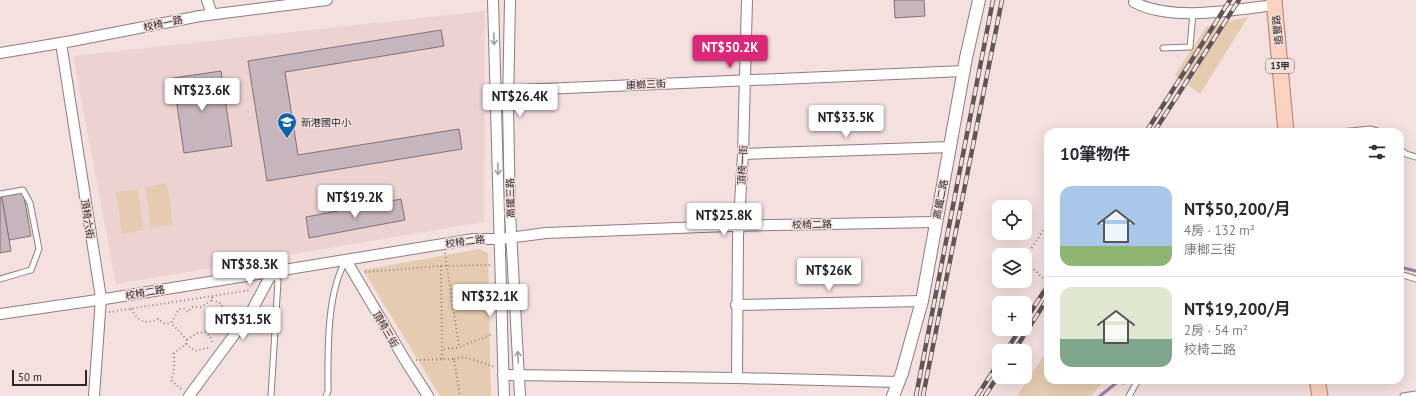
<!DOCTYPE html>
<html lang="zh-TW">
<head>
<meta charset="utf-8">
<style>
  body { margin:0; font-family:"PT Sans","Noto Sans TC",sans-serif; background:#f7f7f7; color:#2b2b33; height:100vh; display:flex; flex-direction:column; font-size:15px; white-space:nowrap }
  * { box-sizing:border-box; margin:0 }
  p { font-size:13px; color:#7c7c81 }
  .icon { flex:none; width:22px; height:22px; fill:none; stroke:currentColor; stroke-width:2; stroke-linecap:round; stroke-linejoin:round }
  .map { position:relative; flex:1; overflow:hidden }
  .drawer { position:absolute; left:1044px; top:128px; width:360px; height:256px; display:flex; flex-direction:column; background:#fff; border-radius:12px; box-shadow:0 4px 16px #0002 }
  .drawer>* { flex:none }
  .controls { position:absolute; left:992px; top:200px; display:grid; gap:8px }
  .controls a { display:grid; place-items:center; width:40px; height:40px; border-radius:8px; background:#fff; box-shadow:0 4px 16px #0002; font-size:20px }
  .scale { position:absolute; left:12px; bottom:10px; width:75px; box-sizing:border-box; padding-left:4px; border:2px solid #2e2727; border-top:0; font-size:11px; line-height:14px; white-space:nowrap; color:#2e2727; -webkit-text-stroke:3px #f3e0df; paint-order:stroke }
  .price { position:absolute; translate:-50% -34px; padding:0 9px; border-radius:4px; background:#fff; color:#222; font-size:13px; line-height:26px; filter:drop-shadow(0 1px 2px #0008) }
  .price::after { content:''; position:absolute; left:50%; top:24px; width:12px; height:9px; margin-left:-6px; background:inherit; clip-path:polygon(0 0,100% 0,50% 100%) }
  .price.on { background:#db2777; color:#fff }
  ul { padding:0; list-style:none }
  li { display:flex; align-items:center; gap:12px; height:100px; padding:0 16px }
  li+li { border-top:1px solid #e1e1e2 }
  li span { display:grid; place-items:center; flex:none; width:112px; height:80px; border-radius:12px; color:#555 }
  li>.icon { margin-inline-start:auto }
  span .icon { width:48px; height:48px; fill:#fffc; stroke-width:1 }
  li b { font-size:17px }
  h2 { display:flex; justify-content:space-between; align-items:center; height:48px; padding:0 16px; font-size:17px }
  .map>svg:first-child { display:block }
  .built { fill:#edd2d2 }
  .green { fill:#e5ccb1 }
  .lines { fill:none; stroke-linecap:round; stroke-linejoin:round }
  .stream { stroke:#9f7c9d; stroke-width:3 }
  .building { fill:#c6b5bc; stroke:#817177 }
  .service-casing { stroke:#8e7d7d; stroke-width:7 }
  .minor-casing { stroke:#8e7d7d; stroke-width:12 }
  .tertiary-casing { stroke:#8e7d7d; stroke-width:14 }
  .primary-casing { stroke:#b1816e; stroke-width:17 }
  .path { stroke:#928584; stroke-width:2; stroke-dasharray:1 3; stroke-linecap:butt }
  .service { stroke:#fff; stroke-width:5 }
  .minor { stroke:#fff; stroke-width:10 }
  .tertiary { stroke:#fff; stroke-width:12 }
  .primary { stroke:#fbd1bf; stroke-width:15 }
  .rail-casing { stroke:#605656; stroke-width:4.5 }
  .rail { stroke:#f3e0df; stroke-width:3; stroke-dasharray:9; stroke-linecap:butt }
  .oneway { stroke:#a19e9e }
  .labels { text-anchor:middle; stroke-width:3; stroke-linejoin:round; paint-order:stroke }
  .shield { fill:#f3e0df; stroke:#695e5e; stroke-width:1 }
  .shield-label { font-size:9px; font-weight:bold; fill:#2e2727 }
  .street-label { font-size:10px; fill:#2e2727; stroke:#f3e0df }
  .poi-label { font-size:10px; fill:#2e2727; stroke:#f3e0df; text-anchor:start }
</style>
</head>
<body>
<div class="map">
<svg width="1416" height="396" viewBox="0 0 1416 396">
  <rect width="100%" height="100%" fill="#f3e0df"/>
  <polygon class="built" points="485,11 484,222 116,284 73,56"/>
  <g class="green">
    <polygon points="1248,17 1200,94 1175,75 1206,27"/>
    <polygon points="167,183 173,225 151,228 145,187"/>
    <polygon points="137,189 144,230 122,234 116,192"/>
    <polygon points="479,249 488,253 491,396 440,396 363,270"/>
    <polygon points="1048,349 1048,380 1107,380 1090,396 1017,396"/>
  </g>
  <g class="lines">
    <g class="stream">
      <polyline points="1400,267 1416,271"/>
      <polyline points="1100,396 1120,380"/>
    </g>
  </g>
  <g class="building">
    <polygon points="894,0 924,0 925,16 895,18"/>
    <polygon points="441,30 444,46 285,72 298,155 459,129 462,149 267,181 248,61"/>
    <polygon points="221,71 232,146 184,153 173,78"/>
    <polygon points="23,191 31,236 9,240 1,194"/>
    <polygon points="0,198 2,198 11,251 0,253"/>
    <polygon points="401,199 405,220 309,238 306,217"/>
  </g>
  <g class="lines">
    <defs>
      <g id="service">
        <polyline points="1163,48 1190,47 1193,13"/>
        <polyline points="1341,132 1370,129 1381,132"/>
        <polyline points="1400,149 1406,154 1416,157"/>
        <polyline points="0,194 23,190 30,203 39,249 31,270 0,279"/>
        <polyline points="1400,274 1416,279"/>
        <polyline points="271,396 278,281 273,272"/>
        <path d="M326 396 328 391C328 353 326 294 346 260"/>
        <polyline points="1129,396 1138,380"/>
        <polyline points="1403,396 1416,394"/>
      </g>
      <g id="minor">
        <polyline points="207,0 212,14"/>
        <polyline points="493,0 504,396"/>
        <polyline points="510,0 508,105 510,213 520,396"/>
        <path d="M1135 0 1134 2C1171 22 1234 10 1274 5"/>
        <polyline points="61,43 101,298 94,396"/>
        <polyline points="0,53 72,41 200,16 327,0"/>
        <polyline points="496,91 964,71"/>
        <polyline points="743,154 951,147"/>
        <polyline points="346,260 405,360 428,396"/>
        <polyline points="736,305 922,301"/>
        <polyline points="0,314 111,298 474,239 500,239 546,233 729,226 935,222"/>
        <polyline points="503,375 737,378 898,382"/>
        <polyline points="737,378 738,236 743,154 747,0"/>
        <polyline points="189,396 251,312 273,271"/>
      </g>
      <polyline id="tertiary" points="893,396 902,373 922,301 966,58 979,0"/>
      <g id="primary">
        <polyline points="1274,0 1286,132"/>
        <polyline points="1317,380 1320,396"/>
      </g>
    </defs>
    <use href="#service" class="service-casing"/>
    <use href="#minor" class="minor-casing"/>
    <use href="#tertiary" class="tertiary-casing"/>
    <use href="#primary" class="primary-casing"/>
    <g class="path">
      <polyline points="445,253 459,347"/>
      <polyline points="1025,258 1048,223"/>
      <polyline points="1025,261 1048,283"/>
      <polyline points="441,266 442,349"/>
      <polyline points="365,272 441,266 490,265"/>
      <polyline points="212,300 222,304 222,321 227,325"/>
      <path d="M131 309C138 321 145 325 158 319L165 324 171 323"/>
      <polyline points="109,312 251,290"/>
      <polyline points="187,340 197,333 205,332 210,336 213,344"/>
      <polyline points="186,344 195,351 211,347"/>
      <polyline points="442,359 442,349 457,348 493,334"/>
      <polyline points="454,359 464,357 495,367"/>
      <polyline points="416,360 454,359 460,396"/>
      <polyline points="1122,380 1125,387"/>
      <polyline points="181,389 171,380 174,371 174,353 186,344 187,340 171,323 179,309 184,309 188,312 192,307 201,307 212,300 212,295"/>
    </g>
    <use href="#service" class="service"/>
    <use href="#minor" class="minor"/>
    <use href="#tertiary" class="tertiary"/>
    <use href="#primary" class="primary"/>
    <defs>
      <g id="rail">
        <polyline points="1146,132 1230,0"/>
        <polyline points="1154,132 1239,0"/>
        <polyline points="1025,321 1048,285"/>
        <polyline points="1006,351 1020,329"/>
        <polyline points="1014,351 1048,298"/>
        <polyline points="916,396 993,0"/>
        <polyline points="923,396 1002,0"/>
        <polyline points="977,396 999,362"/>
        <polyline points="985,396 999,374"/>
      </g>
    </defs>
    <use href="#rail" class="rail-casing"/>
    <use href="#rail" class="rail"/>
  </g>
  <defs><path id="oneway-shaft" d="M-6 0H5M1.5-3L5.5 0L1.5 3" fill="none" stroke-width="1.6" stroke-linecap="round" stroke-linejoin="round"/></defs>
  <g class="oneway">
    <use href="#oneway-shaft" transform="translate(494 39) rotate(88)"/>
    <use href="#oneway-shaft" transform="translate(498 169) rotate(89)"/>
    <use href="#oneway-shaft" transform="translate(518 357) rotate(-93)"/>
  </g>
  <defs>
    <symbol id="school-pin" viewBox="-11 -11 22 30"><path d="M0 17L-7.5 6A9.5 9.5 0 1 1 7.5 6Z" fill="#0d62b0" stroke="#f3e0df"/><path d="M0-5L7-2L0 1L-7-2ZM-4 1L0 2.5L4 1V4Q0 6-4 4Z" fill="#fff"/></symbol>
  </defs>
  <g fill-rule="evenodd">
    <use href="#school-pin" x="276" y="111" width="22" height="30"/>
  </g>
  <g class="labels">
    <rect class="shield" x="1266" y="59" width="28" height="14" rx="3"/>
    <g class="shield-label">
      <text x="1280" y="69">13甲</text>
    </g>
    <g class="street-label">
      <text transform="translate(163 23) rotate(-12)" y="4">校椅一路</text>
      <text transform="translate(1277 30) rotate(-96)" y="4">造豐路</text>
      <text transform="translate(646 84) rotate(-3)" y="4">康榔三街</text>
      <text transform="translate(742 165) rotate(-87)" y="4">頂椅一街</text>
      <text transform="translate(510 198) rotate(-91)" y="4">高鐵三路</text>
      <text transform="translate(940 199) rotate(-79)" y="4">高鐵二路</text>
      <text transform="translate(88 219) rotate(81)" y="4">頂椅六街</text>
      <text transform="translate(812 224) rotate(-1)" y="4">校椅二路</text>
      <text transform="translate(465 241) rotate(-7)" y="4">校椅二路</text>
      <text transform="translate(145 292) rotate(-10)" y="4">校椅二路</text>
      <text transform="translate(386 329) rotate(60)" y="4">頂椅三街</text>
    </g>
    <g class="poi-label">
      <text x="301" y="126">新港國中小</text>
    </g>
  </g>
</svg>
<div class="controls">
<a><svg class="icon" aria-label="locate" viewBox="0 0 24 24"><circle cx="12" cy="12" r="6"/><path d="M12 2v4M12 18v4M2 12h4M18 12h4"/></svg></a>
<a><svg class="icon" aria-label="layers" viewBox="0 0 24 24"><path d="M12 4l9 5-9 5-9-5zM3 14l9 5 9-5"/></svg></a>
<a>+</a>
<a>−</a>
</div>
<div class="scale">50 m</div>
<b class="price on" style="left:730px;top:69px">NT$50.2K</b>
<b class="price" style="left:202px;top:112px">NT$23.6K</b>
<b class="price" style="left:520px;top:118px">NT$26.4K</b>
<b class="price" style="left:846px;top:139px">NT$33.5K</b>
<b class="price" style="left:355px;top:219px">NT$19.2K</b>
<b class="price" style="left:724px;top:237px">NT$25.8K</b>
<b class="price" style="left:250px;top:286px">NT$38.3K</b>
<b class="price" style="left:829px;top:292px">NT$26K</b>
<b class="price" style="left:490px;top:318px">NT$32.1K</b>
<b class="price" style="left:243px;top:341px">NT$31.5K</b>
<section class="drawer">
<h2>10筆物件<svg class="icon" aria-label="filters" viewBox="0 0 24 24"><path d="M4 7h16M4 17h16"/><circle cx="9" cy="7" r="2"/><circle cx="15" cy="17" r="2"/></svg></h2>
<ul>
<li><span style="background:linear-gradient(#a9c7e8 75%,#8fb573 0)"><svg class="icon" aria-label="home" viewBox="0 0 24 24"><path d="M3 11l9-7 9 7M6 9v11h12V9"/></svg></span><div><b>NT$50,200/月</b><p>4房 · 132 m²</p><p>康榔三街</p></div></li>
<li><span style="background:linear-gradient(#dfe7d0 65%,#7fa58c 0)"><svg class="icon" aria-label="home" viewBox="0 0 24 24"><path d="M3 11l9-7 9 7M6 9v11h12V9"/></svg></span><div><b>NT$19,200/月</b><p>2房 · 54 m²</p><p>校椅二路</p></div></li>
</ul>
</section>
</div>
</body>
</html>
